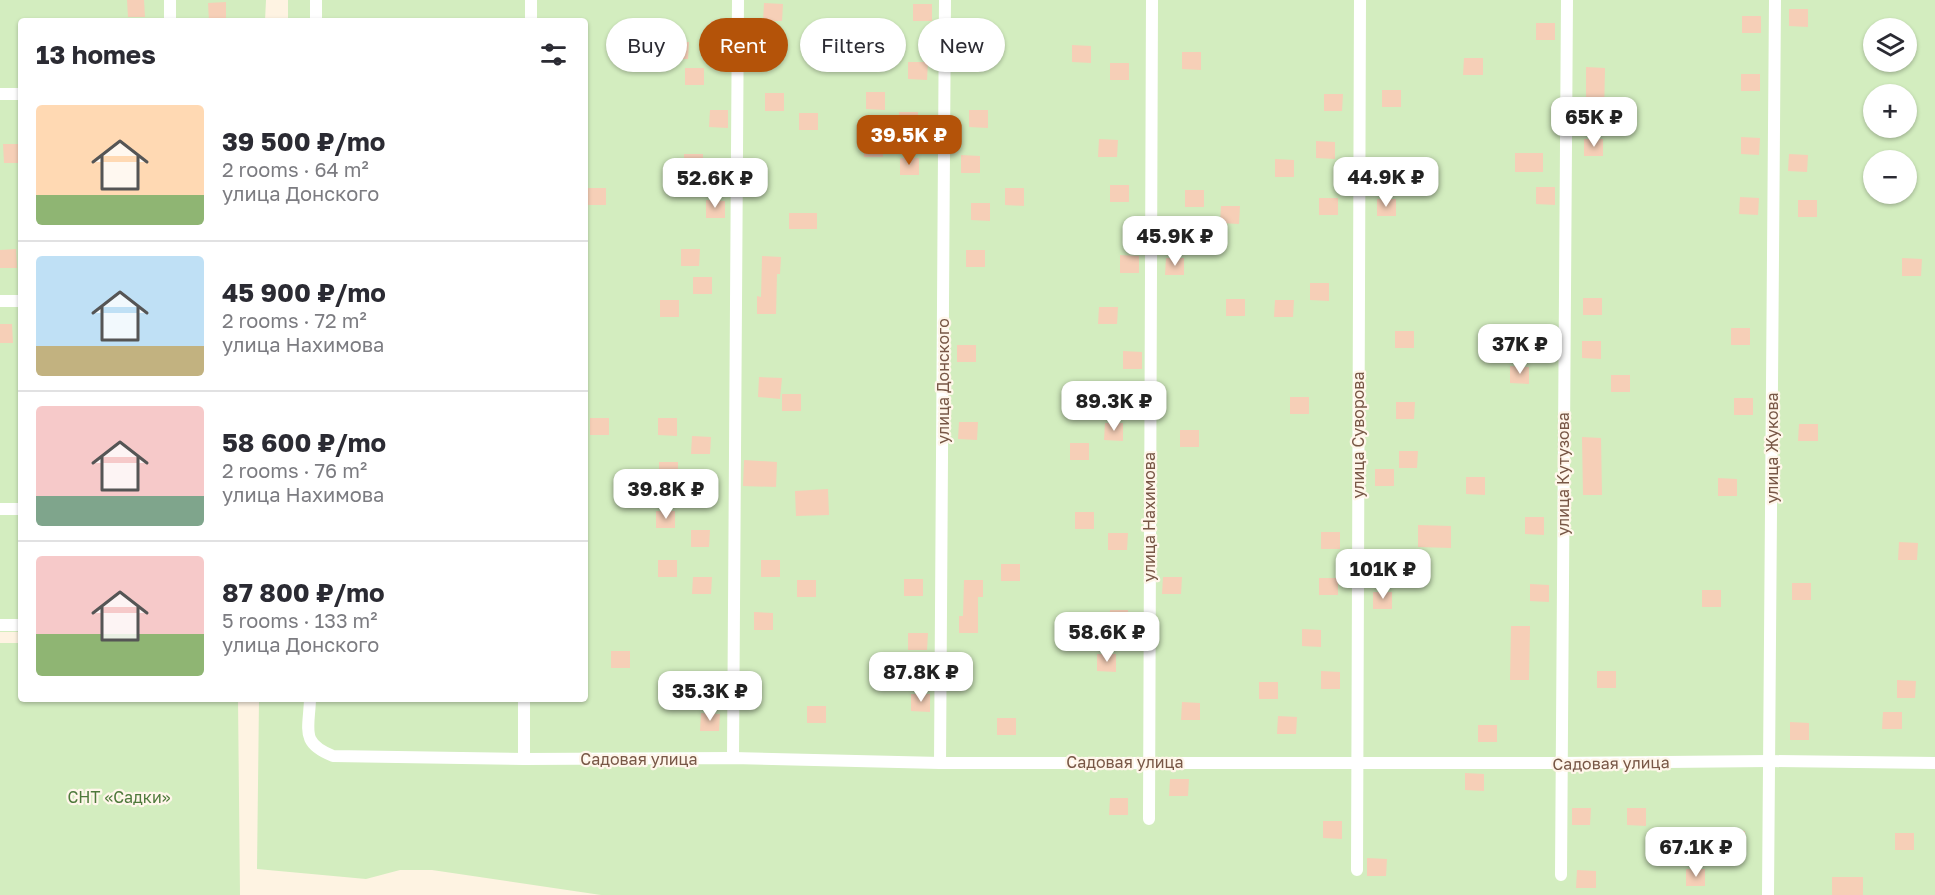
<!DOCTYPE html>
<html lang="en">
<head>
<meta charset="utf-8">
<style>
  body { margin:0; font-family:"Golos Text",sans-serif; background:#f7f7f7; color:#2b2b33; height:100vh; display:flex; flex-direction:column; font-size:22px; white-space:nowrap }
  * { box-sizing:border-box; margin:0 }
  p { font-size:20px; color:#7c7c81 }
  .icon { flex:none; width:33px; height:33px; fill:none; stroke:currentColor; stroke-width:2; stroke-linecap:round; stroke-linejoin:round }
  .map { position:relative; flex:1; overflow:hidden }
  .side { position:absolute; left:18px; top:18px; width:570px; height:684px; display:flex; flex-direction:column; background:#fff; border-radius:6px; box-shadow:0 2px 4px #0004 }
  .side>* { flex:none }
  .top-card { position:absolute; left:606px; top:18px; width:570px; height:54px; display:flex; gap:12px }
  .fabs { position:absolute; left:1863px; top:18px; display:grid; gap:12px }
  .fabs a { display:grid; place-items:center; width:54px; height:54px; border-radius:50%; background:#fff; box-shadow:0 2px 4px #0004; font-size:30px }
  .price { position:absolute; translate:-50% -51px; padding:0 14px; border-radius:12px; background:#fff; color:#222; font-size:20px; line-height:39px; filter:drop-shadow(0 2px 3px #0008) }
  .price::after { content:''; position:absolute; left:50%; top:36px; width:18px; height:14px; margin-left:-9px; background:inherit; clip-path:polygon(0 0,100% 0,50% 100%) }
  .price.active { background:#b45309; color:#fff }
  ul { padding:0; list-style:none }
  li { display:flex; align-items:center; gap:18px; height:150px; padding:0 18px }
  li+li { border-top:2px solid #e1e1e2 }
  li span { display:grid; place-items:center; flex:none; width:168px; height:120px; border-radius:6px; color:#555 }
  li>.icon { margin-inline-start:auto }
  span .icon { width:72px; height:72px; fill:#fffc; stroke-width:1 }
  li b { font-size:26px }
  h2 { display:flex; justify-content:space-between; align-items:center; height:72px; padding:0 18px; font-size:26px }
  .tag { padding:0 21px; border-radius:27px; background:#fff; box-shadow:0 2px 4px #0004; font-size:21px; line-height:54px }
  .tag.active { background:#b45309; color:#fff }
  .map>svg:first-child { display:block }
  .green { fill:#d3edbf; fill-rule:evenodd }
  .building { fill:#f6cfb7 }
  .lines { fill:none; stroke-linecap:round; stroke-linejoin:round }
  .street { stroke:#fff; stroke-width:12 }
  .labels { text-anchor:middle; stroke-width:4.5; stroke-linejoin:round; paint-order:stroke }
  .street-label { font-size:16px; fill:#785746; stroke:#fff6ea }
  .park-label { font-size:16px; fill:#4e793b; stroke:#fff6ea }
</style>
</head>
<body>
<div class="map">
<svg width="1935" height="895" viewBox="0 0 1935 895">
  <rect width="100%" height="100%" fill="#fef3e2"/>
  <g class="green">
    <polygon points="0,0 266,0 265,21 21,21 21,632 0,632"/>
    <path d="M288 0H1935V895H601L432 870H400L366 879 257 869 259 699H585V21H288ZM1874 28H1906V62H1874ZM1874 94H1906V128H1874ZM1874 160H1906V194H1874Z"/>
    <polygon points="0,643 21,643 21,699 238,699 240,895 0,895"/>
  </g>
  <g class="building">
    <polygon points="127,0 144,0 145,17 128,17"/>
    <polygon points="226,2 226,21 209,21 208,3"/>
    <polygon points="764,3 783,4 782,21 763,21"/>
    <rect x="913" y="4" width="19" height="17"/>
    <polygon points="1789,9 1808,9 1808,27 1789,26"/>
    <rect x="1742" y="16" width="19" height="17"/>
    <polygon points="711,21 729,21 729,38 710,38"/>
    <rect x="1536" y="23" width="19" height="17"/>
    <polygon points="670,42 689,42 688,59 670,59"/>
    <polygon points="1072,45 1091,46 1091,63 1072,62"/>
    <polygon points="1182,52 1201,52 1201,70 1182,69"/>
    <polygon points="1464,58 1483,58 1483,75 1463,75"/>
    <polygon points="908,62 928,62 927,80 908,79"/>
    <rect x="1110" y="63" width="19" height="17"/>
    <polygon points="1586,67 1605,68 1604,114 1586,114"/>
    <rect x="685" y="68" width="19" height="17"/>
    <rect x="1741" y="74" width="19" height="17"/>
    <rect x="1382" y="90" width="19" height="17"/>
    <polygon points="866,92 885,92 885,110 866,109"/>
    <rect x="765" y="93" width="19" height="18"/>
    <polygon points="1324,94 1343,94 1342,111 1324,111"/>
    <polygon points="710,110 728,110 728,128 709,127"/>
    <polygon points="969,110 988,110 988,128 969,127"/>
    <rect x="899" y="112" width="19" height="17"/>
    <rect x="799" y="113" width="19" height="17"/>
    <polygon points="1741,137 1760,138 1759,155 1741,154"/>
    <polygon points="864,139 883,140 883,157 864,157"/>
    <polygon points="1099,139 1118,140 1117,157 1098,157"/>
    <rect x="1584" y="139" width="19" height="17"/>
    <polygon points="1316,141 1335,142 1335,159 1316,158"/>
    <polygon points="3,144 21,144 21,163 4,163"/>
    <rect x="1515" y="153" width="28" height="19"/>
    <rect x="684" y="154" width="19" height="17"/>
    <polygon points="1789,154 1808,155 1807,172 1788,171"/>
    <polygon points="961,155 980,156 980,173 961,173"/>
    <rect x="900" y="158" width="19" height="17"/>
    <polygon points="1379,158 1398,158 1398,176 1379,175"/>
    <polygon points="1275,159 1294,160 1294,177 1275,177"/>
    <rect x="1110" y="185" width="19" height="17"/>
    <polygon points="1536,187 1555,187 1555,205 1536,204"/>
    <rect x="587" y="188" width="19" height="17"/>
    <polygon points="1005,188 1024,188 1024,206 1005,205"/>
    <rect x="1185" y="190" width="19" height="17"/>
    <polygon points="1740,197 1759,198 1758,215 1739,214"/>
    <rect x="1319" y="198" width="19" height="17"/>
    <rect x="1377" y="199" width="19" height="17"/>
    <polygon points="706,200 725,201 725,218 706,218"/>
    <rect x="1798" y="200" width="19" height="17"/>
    <polygon points="971,203 990,203 990,221 971,220"/>
    <polygon points="1221,206 1240,206 1239,224 1220,223"/>
    <rect x="789" y="213" width="28" height="16"/>
    <polygon points="16,249 17,268 0,268 0,250"/>
    <polygon points="681,249 700,249 699,266 681,266"/>
    <rect x="966" y="250" width="19" height="17"/>
    <polygon points="1120,255 1139,256 1139,273 1120,273"/>
    <polygon points="762,256 781,257 780,274 777,274 776,314 757,314 757,296 761,297"/>
    <polygon points="1166,258 1184,258 1184,275 1165,275"/>
    <polygon points="1902,258 1922,259 1921,276 1902,276"/>
    <rect x="693" y="277" width="19" height="17"/>
    <polygon points="1310,283 1329,283 1329,301 1310,300"/>
    <rect x="1583" y="298" width="19" height="17"/>
    <rect x="1226" y="299" width="19" height="17"/>
    <rect x="660" y="300" width="19" height="17"/>
    <polygon points="1275,300 1294,300 1293,317 1274,317"/>
    <polygon points="1099,307 1118,307 1117,324 1098,324"/>
    <polygon points="0,324 12,324 13,343 0,343"/>
    <rect x="1731" y="328" width="19" height="17"/>
    <rect x="1395" y="331" width="19" height="17"/>
    <polygon points="1582,341 1601,341 1601,359 1582,358"/>
    <rect x="957" y="345" width="19" height="17"/>
    <polygon points="1123,351 1142,352 1142,369 1123,369"/>
    <polygon points="1510,366 1529,367 1529,384 1510,383"/>
    <rect x="1611" y="375" width="19" height="17"/>
    <polygon points="759,377 782,378 780,399 758,397"/>
    <rect x="782" y="394" width="19" height="17"/>
    <rect x="1290" y="397" width="19" height="17"/>
    <rect x="1734" y="398" width="19" height="17"/>
    <polygon points="1396,402 1415,402 1414,419 1396,419"/>
    <rect x="590" y="418" width="19" height="17"/>
    <polygon points="658,418 677,418 677,436 658,435"/>
    <polygon points="959,422 978,422 977,440 958,439"/>
    <polygon points="1105,423 1123,423 1123,441 1104,440"/>
    <polygon points="1799,424 1818,424 1818,441 1798,441"/>
    <rect x="1180" y="430" width="19" height="17"/>
    <polygon points="692,436 711,437 710,454 691,454"/>
    <polygon points="1582,437 1601,438 1602,495 1583,495"/>
    <rect x="1070" y="443" width="19" height="17"/>
    <polygon points="1399,451 1418,451 1417,468 1399,468"/>
    <polygon points="744,460 777,462 776,487 743,486"/>
    <polygon points="659,462 678,462 678,480 659,479"/>
    <rect x="1375" y="469" width="19" height="17"/>
    <polygon points="1466,477 1485,477 1485,495 1466,494"/>
    <polygon points="1718,478 1737,479 1737,496 1718,496"/>
    <rect x="693" y="484" width="19" height="17"/>
    <polygon points="828,489 829,515 796,516 795,491"/>
    <rect x="656" y="511" width="19" height="17"/>
    <rect x="1075" y="512" width="19" height="17"/>
    <polygon points="1525,517 1544,517 1544,535 1525,534"/>
    <polygon points="1418,525 1451,526 1451,548 1418,547"/>
    <polygon points="691,530 710,530 709,547 691,547"/>
    <rect x="1321" y="532" width="19" height="17"/>
    <polygon points="1108,533 1128,533 1127,550 1108,550"/>
    <polygon points="1899,542 1918,543 1917,560 1898,560"/>
    <rect x="658" y="560" width="19" height="17"/>
    <rect x="761" y="560" width="19" height="17"/>
    <rect x="1001" y="564" width="19" height="17"/>
    <polygon points="693,577 712,577 711,594 692,594"/>
    <polygon points="1163,577 1182,577 1181,594 1162,594"/>
    <rect x="1319" y="578" width="19" height="17"/>
    <rect x="904" y="579" width="19" height="17"/>
    <rect x="797" y="580" width="19" height="17"/>
    <polygon points="964,580 983,580 983,597 978,597 978,633 959,633 959,616 963,616"/>
    <rect x="1792" y="583" width="19" height="17"/>
    <polygon points="1530,584 1549,585 1549,602 1530,601"/>
    <rect x="1702" y="590" width="19" height="17"/>
    <rect x="1373" y="592" width="19" height="17"/>
    <polygon points="1110,610 1128,610 1128,628 1109,627"/>
    <polygon points="754,612 773,613 773,630 754,630"/>
    <polygon points="1511,626 1530,626 1529,680 1510,680"/>
    <polygon points="1302,629 1321,630 1321,647 1302,646"/>
    <polygon points="908,633 928,633 927,650 908,650"/>
    <rect x="611" y="651" width="19" height="17"/>
    <polygon points="1097,654 1116,654 1116,672 1097,671"/>
    <polygon points="1321,671 1340,672 1340,689 1321,689"/>
    <rect x="1597" y="671" width="19" height="17"/>
    <polygon points="1897,680 1916,681 1915,698 1897,698"/>
    <rect x="1259" y="682" width="19" height="17"/>
    <polygon points="911,694 930,694 930,712 911,711"/>
    <polygon points="1182,702 1200,703 1200,720 1181,720"/>
    <rect x="807" y="706" width="19" height="17"/>
    <polygon points="1883,712 1902,712 1902,729 1882,729"/>
    <polygon points="701,713 720,714 719,731 700,731"/>
    <polygon points="1278,716 1297,717 1296,734 1277,734"/>
    <rect x="997" y="718" width="19" height="17"/>
    <polygon points="1790,722 1809,723 1809,740 1790,740"/>
    <rect x="1478" y="725" width="19" height="17"/>
    <polygon points="1465,773 1484,774 1484,791 1465,790"/>
    <polygon points="1170,779 1189,779 1188,796 1169,796"/>
    <polygon points="1110,798 1128,798 1128,815 1109,815"/>
    <polygon points="1572,808 1591,808 1590,825 1572,825"/>
    <polygon points="1627,808 1646,808 1646,826 1627,825"/>
    <polygon points="1323,821 1342,821 1342,839 1323,838"/>
    <polygon points="1726,830 1745,831 1745,848 1726,847"/>
    <rect x="1895" y="833" width="19" height="17"/>
    <polygon points="1367,858 1387,859 1386,876 1367,876"/>
    <rect x="1686" y="869" width="19" height="17"/>
    <polygon points="1577,870 1596,871 1596,888 1576,888"/>
    <rect x="1832" y="877" width="31" height="18"/>
  </g>
  <g class="lines">
    <g class="street">
      <polyline points="170,21 170,0"/>
      <polyline points="316,21 316,0"/>
      <polyline points="531,21 531,0"/>
      <polyline points="0,94 21,94"/>
      <polyline points="0,301 21,301"/>
      <polyline points="0,509 21,509"/>
      <polyline points="0,625 21,625"/>
      <path d="M310 699C309 730 300 743 333 756L524 759 733 758 940 763H1561L1769 761 1935 763"/>
      <polyline points="733,758 738,0"/>
      <polyline points="524,759 524,699"/>
      <polyline points="940,763 945,0"/>
      <polyline points="1149,819 1152,0"/>
      <polyline points="1357,870 1360,0"/>
      <polyline points="1561,875 1567,0"/>
      <polyline points="1768,895 1775,0"/>
    </g>
  </g>
  <g class="labels">
    <g class="street-label">
      <text transform="translate(943 381) rotate(-90)" y="6">улица Донского</text>
      <text transform="translate(1358 435) rotate(-90)" y="6">улица Суворова</text>
      <text transform="translate(1772 448) rotate(-90)" y="6">улица Жукова</text>
      <text transform="translate(1563 474) rotate(-90)" y="6">улица Кутузова</text>
      <text transform="translate(1149 517) rotate(-90)" y="6">улица Нахимова</text>
      <text x="639" y="765">Садовая улица</text>
      <text x="1125" y="768">Садовая улица</text>
      <text transform="translate(1611 763) rotate(-1)" y="6">Садовая улица</text>
    </g>
    <g class="park-label">
      <text x="119" y="803">СНТ «Садки»</text>
    </g>
  </g>
</svg>
<div class="fabs">
<a><svg class="icon" aria-label="layers" viewBox="0 0 24 24"><path d="M12 4l9 5-9 5-9-5zM3 14l9 5 9-5"/></svg></a>
<a>+</a>
<a>−</a>
</div>
<b class="price" style="left:1594px;top:148px">65K ₽</b>
<b class="price active" style="left:909px;top:166px">39.5K ₽</b>
<b class="price" style="left:1386px;top:208px">44.9K ₽</b>
<b class="price" style="left:715px;top:209px">52.6K ₽</b>
<b class="price" style="left:1175px;top:267px">45.9K ₽</b>
<b class="price" style="left:1520px;top:375px">37K ₽</b>
<b class="price" style="left:1114px;top:432px">89.3K ₽</b>
<b class="price" style="left:666px;top:520px">39.8K ₽</b>
<b class="price" style="left:1383px;top:600px">101K ₽</b>
<b class="price" style="left:1107px;top:663px">58.6K ₽</b>
<b class="price" style="left:921px;top:703px">87.8K ₽</b>
<b class="price" style="left:710px;top:722px">35.3K ₽</b>
<b class="price" style="left:1696px;top:878px">67.1K ₽</b>
<div class="top-card">
<a class="tag">Buy</a>
<a class="tag active">Rent</a>
<a class="tag">Filters</a>
<a class="tag">New</a>
</div>
<section class="side">
<h2>13 homes<svg class="icon" aria-label="filters" viewBox="0 0 24 24"><path d="M4 7h16M4 17h16"/><circle cx="9" cy="7" r="2"/><circle cx="15" cy="17" r="2"/></svg></h2>
<ul>
<li><span style="background:linear-gradient(#ffd9b3 75%,#8fb573 0)"><svg class="icon" aria-label="home" viewBox="0 0 24 24"><path d="M3 11l9-7 9 7M6 9v11h12V9"/></svg></span><div><b>39 500 ₽/mo</b><p>2 rooms · 64 m²</p><p>улица Донского</p></div></li>
<li><span style="background:linear-gradient(#bfe0f5 75%,#c2b280 0)"><svg class="icon" aria-label="home" viewBox="0 0 24 24"><path d="M3 11l9-7 9 7M6 9v11h12V9"/></svg></span><div><b>45 900 ₽/mo</b><p>2 rooms · 72 m²</p><p>улица Нахимова</p></div></li>
<li><span style="background:linear-gradient(#f6c9c9 75%,#7fa58c 0)"><svg class="icon" aria-label="home" viewBox="0 0 24 24"><path d="M3 11l9-7 9 7M6 9v11h12V9"/></svg></span><div><b>58 600 ₽/mo</b><p>2 rooms · 76 m²</p><p>улица Нахимова</p></div></li>
<li><span style="background:linear-gradient(#f6c9c9 65%,#8fb573 0)"><svg class="icon" aria-label="home" viewBox="0 0 24 24"><path d="M3 11l9-7 9 7M6 9v11h12V9"/></svg></span><div><b>87 800 ₽/mo</b><p>5 rooms · 133 m²</p><p>улица Донского</p></div></li>
</ul>
</section>
</div>
</body>
</html>
